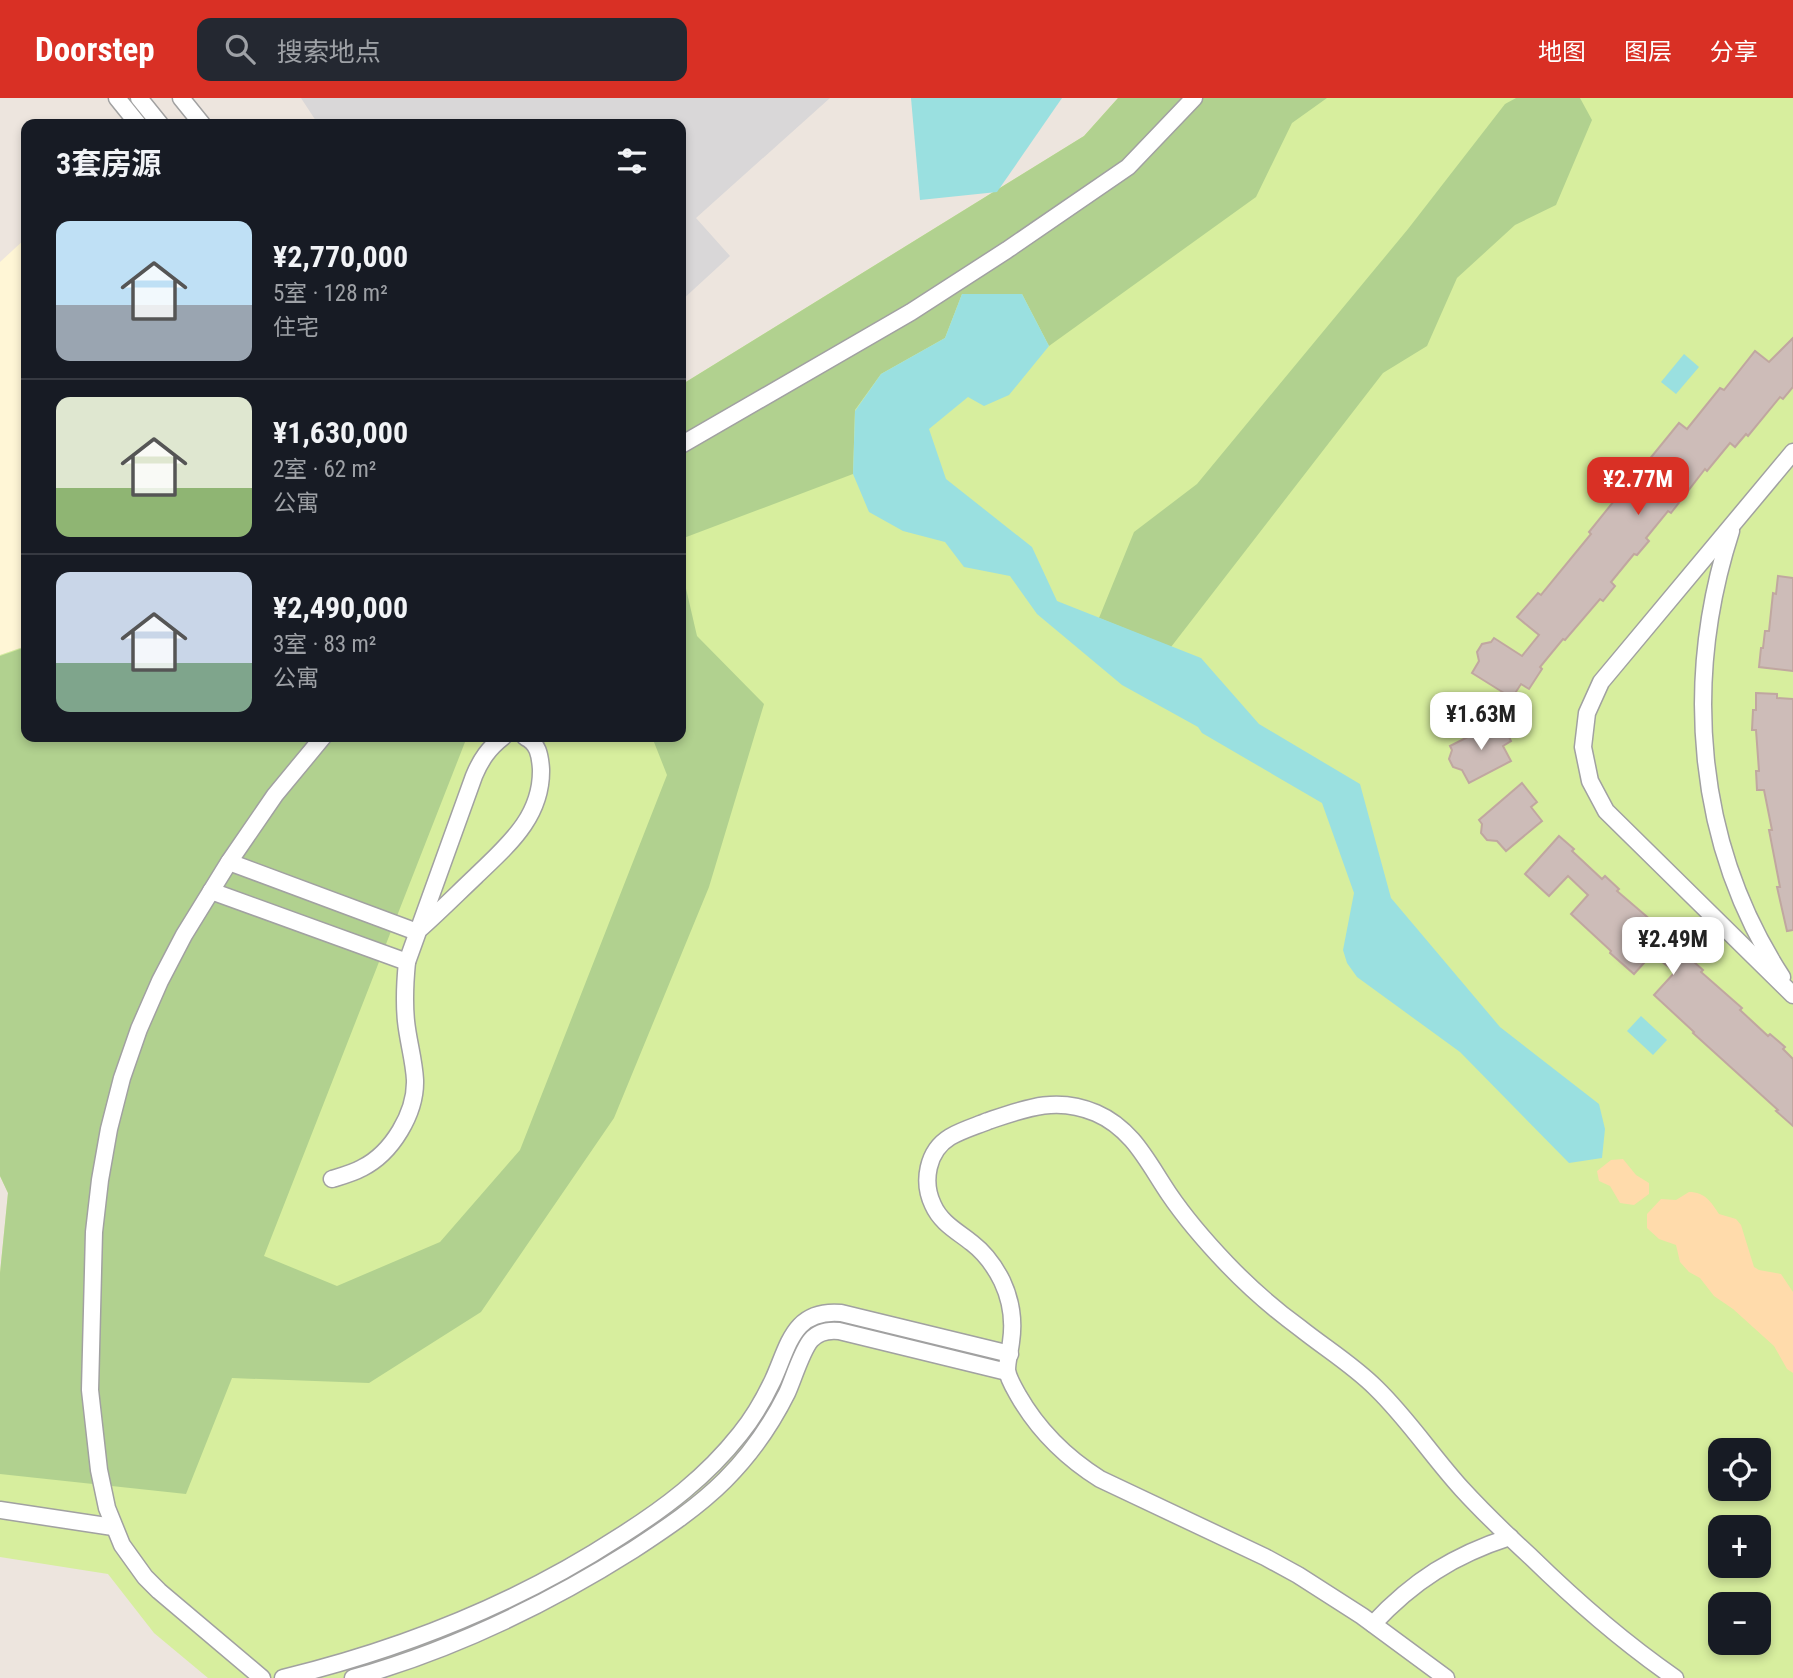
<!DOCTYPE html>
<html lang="zh">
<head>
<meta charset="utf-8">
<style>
  body { margin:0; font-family:"Roboto Condensed","Noto Sans SC",sans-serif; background:#242831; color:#f1f3f6; height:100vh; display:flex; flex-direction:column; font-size:26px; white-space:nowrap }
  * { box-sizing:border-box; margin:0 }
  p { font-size:23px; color:#9ea1a6 }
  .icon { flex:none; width:38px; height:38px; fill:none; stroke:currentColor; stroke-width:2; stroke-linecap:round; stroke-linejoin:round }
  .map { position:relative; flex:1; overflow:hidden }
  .side { position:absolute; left:21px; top:21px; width:665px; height:623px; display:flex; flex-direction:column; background:#171b24; border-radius:14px; box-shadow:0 4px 10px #0003 }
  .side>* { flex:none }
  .controls { position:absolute; left:1708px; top:1340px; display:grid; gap:14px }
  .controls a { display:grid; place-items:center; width:63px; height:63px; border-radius:14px; background:#171b24; box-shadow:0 4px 10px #0003; font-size:35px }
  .price { position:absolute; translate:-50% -60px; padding:0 16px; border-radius:14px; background:#fff; color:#222; font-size:23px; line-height:46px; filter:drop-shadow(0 2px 4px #0008) }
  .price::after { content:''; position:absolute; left:50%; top:42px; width:21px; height:16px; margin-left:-10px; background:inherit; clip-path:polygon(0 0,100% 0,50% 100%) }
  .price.current { background:#d93025; color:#fff }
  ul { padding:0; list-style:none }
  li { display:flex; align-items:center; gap:21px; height:175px; padding:0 35px }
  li+li { border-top:2px solid #363941 }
  li span { display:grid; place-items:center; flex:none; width:196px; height:140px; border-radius:14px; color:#555 }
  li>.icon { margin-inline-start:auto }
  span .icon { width:84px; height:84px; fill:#fffc; stroke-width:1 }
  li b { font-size:30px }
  h2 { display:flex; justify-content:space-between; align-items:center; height:84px; padding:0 35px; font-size:30px }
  header { display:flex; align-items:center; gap:42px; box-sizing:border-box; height:98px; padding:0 35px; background:#d93025; color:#fff }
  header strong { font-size:33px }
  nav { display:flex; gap:38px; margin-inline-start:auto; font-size:24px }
  .search { width:490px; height:63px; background:#242831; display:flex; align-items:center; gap:18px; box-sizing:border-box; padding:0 24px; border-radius:14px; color:#9ea1a6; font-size:26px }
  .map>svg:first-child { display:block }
  .residential { fill:#d9d7d8 }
  .education { fill:#fff6d6 }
  .grass { fill:#d7ee9e; fill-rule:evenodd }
  .forest { fill:#b1d18f }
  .sand { fill:#ffdbab }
  .water { fill:#9ae0e0 }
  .building { fill:#cdbcb8; stroke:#c0a7a0; stroke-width:2 }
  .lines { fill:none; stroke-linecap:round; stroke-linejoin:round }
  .street-casing { stroke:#a1a1a1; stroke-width:19 }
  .street { stroke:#fff; stroke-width:16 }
</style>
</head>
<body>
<header>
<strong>Doorstep</strong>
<div class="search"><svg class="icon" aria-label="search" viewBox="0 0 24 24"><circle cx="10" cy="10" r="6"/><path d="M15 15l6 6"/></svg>搜索地点</div>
<nav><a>地图</a><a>图层</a><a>分享</a></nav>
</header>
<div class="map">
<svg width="1793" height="1580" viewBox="0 0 1793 1580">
  <rect width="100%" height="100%" fill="#ede5de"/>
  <polygon class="residential" points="301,0 830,0 696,120 730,158 681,203 681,26 318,26"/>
  <polygon class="education" points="26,140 26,548 0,557 0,164"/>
  <path class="grass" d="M1118 0H1793V1580H208L154 1535 108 1476 0 1459V1175L8 1095 0 1078V557L26 548V639H681V287L1084 38ZM1720 1353H1759V1391H1720ZM1720 1430H1759V1468H1720ZM1720 1507H1759V1545H1720Z"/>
  <g class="forest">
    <polygon points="1118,0 1327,0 1292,25 1256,99 1049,248 1022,196 962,196 945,240 881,276 855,312 853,376 681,441 681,287 1084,38"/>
    <polygon points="1516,0 1580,0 1592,22 1556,107 1515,127 1457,180 1427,248 1383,275 1171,549 1099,520 1134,434 1197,386 1408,131 1505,6"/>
    <polygon points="681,469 697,538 764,606 709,789 614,1020 481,1214 369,1285 232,1280 186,1396 0,1376 0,1175 8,1095 0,1078 0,558 26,549 26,639 467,639 264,1158 337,1188 440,1144 520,1052 667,677 652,639 681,639"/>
  </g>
  <g class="sand">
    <polygon points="1623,1061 1636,1077 1649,1085 1649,1096 1634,1107 1620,1105 1610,1088 1599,1083 1597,1073 1611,1062"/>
    <path d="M1689 1094C1705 1094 1711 1104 1719 1116L1736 1121 1741 1127 1754 1169 1759 1172 1781 1176 1793 1194V1275L1787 1271 1774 1248 1733 1211 1714 1198 1700 1180 1689 1174 1680 1164 1676 1147 1659 1141 1647 1130V1116L1661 1101 1676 1102Z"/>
  </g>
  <g class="water">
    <polygon points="911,0 1062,0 997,94 920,102"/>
    <polygon points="962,196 1022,196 1049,248 1009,297 984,308 968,299 929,331 946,381 1032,449 1057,503 1201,560 1259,626 1360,686 1391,800 1500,929 1599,1006 1605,1031 1602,1060 1569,1065 1460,954 1357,879 1347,865 1343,852 1354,795 1322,705 1202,635 1198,629 1122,587 1037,516 1010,478 964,469 945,444 903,433 869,414 853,376 855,313 881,276 945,240"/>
    <polygon points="1684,256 1699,269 1676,296 1661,284"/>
    <polygon points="1641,918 1667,942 1653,957 1627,933"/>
  </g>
  <g class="building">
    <polygon points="1793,240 1793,289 1783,301 1780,299 1748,338 1746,336 1735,349 1730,345 1707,373 1705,371 1671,415 1668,413 1646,440 1649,443 1637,457 1634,456 1611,484 1615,488 1603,503 1600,501 1565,542 1563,541 1540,569 1542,571 1529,591 1521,586 1512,600 1472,575 1479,563 1477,554 1482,546 1491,544 1494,540 1522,558 1539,537 1517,519 1538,495 1541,497 1591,436 1589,434 1643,367 1644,368 1679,325 1687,331 1720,290 1724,292 1755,253 1769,264"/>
    <polygon points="1778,478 1793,480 1793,573 1759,569 1761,550 1763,550 1765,533 1769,533 1773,495 1776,496"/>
    <polygon points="1756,595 1777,596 1777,600 1793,601 1793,832 1787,833 1777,789 1780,789 1769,732 1772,732 1764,692 1757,692 1756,673 1759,673 1756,632 1752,632 1753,612 1756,612"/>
    <polygon points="1501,622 1511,643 1503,648 1511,663 1469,685 1462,672 1453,669 1449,661 1452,652 1450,648"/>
    <polygon points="1522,685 1537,704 1531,709 1542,723 1506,753 1497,743 1487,742 1481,735 1482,726 1479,722"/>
    <polygon points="1559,738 1574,751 1572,753 1602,781 1605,778 1619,791 1617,793 1659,829 1657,831 1703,872 1701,874 1742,910 1740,912 1768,938 1770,936 1785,949 1783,951 1793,961 1793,1028 1776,1013 1778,1012 1693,935 1694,934 1654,897 1675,874 1652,856 1634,876 1610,855 1611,853 1571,816 1588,797 1568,778 1549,798 1525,776"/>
  </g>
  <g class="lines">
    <defs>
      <g id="street">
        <polyline points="117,0 138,26"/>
        <polyline points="139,0 160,26"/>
        <polyline points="181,0 202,26"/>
        <polyline points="681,347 911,214 1007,152 1128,69 1194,0"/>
        <polyline points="1793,354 1601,584 1587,615 1583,649 1590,683 1606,713 1793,897"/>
        <path d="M1731 433C1683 582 1695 745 1782 879"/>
        <polyline points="229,764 417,834"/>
        <polyline points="211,793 407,864"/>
        <path d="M421 830C440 813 458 795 476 778 508 747 542 719 541 671 540 657 538 645 525 639"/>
        <path d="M332 1081C342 1078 353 1075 362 1070 392 1055 416 1015 415 982 414 962 408 943 406 923 404 903 405 884 407 864L474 678C481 661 489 650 503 639"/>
        <polyline points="0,1412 113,1429"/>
        <path d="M1373 1526C1413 1483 1454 1457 1510 1439"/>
        <polyline points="262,1580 159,1493 145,1479 122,1447 107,1410 99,1372 90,1292 94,1134 100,1082 109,1031 122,980 139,931 160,883 184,837 229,764 275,697 323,639"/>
        <path d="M283 1580C402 1551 516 1506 619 1439 665 1410 706 1379 740 1336 753 1320 764 1301 773 1282 789 1247 793 1211 841 1215L1010 1256"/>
        <path d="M353 1580C452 1552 546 1507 633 1452 665 1431 698 1409 725 1382 750 1357 771 1327 787 1295 793 1282 802 1252 811 1242 818 1234 829 1232 839 1233L1007 1274"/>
        <path d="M1446 1580 1362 1518 1298 1477 1265 1459 1100 1381C1065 1359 1038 1332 1018 1297 1014 1290 1008 1280 1007 1272 1007 1263 1010 1253 1011 1244 1014 1224 1011 1202 1002 1183 995 1169 985 1155 972 1145 957 1133 941 1125 933 1107 922 1084 927 1053 950 1039 962 1032 976 1028 988 1023 1026 1010 1057 998 1096 1015 1133 1031 1148 1065 1169 1096 1186 1121 1206 1144 1227 1166 1249 1189 1274 1211 1300 1230 1325 1250 1353 1267 1376 1290 1408 1321 1432 1358 1462 1391 1484 1415 1507 1437 1531 1459 1576 1503 1623 1544 1675 1580"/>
      </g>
    </defs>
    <use href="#street" class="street-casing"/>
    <use href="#street" class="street"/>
  </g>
</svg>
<div class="controls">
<a><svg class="icon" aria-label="locate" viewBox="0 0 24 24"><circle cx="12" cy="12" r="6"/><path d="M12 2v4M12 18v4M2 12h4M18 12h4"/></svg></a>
<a>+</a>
<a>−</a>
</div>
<b class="price current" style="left:1638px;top:419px">¥2.77M</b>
<b class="price" style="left:1481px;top:654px">¥1.63M</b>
<b class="price" style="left:1673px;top:879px">¥2.49M</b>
<section class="side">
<h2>3套房源<svg class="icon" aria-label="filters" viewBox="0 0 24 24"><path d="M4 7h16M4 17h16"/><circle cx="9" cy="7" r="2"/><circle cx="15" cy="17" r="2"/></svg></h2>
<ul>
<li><span style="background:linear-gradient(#bfe0f5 60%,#9aa5b1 0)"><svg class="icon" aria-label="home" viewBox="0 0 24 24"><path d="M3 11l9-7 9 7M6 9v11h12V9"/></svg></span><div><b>¥2,770,000</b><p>5室 · 128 m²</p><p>住宅</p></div></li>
<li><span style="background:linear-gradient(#dfe7d0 65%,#8fb573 0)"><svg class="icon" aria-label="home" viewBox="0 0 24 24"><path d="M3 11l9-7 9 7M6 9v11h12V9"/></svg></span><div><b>¥1,630,000</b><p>2室 · 62 m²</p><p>公寓</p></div></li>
<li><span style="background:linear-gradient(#c9d6e8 65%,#7fa58c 0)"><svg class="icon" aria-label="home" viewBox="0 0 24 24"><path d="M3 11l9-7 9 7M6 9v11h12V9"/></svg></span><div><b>¥2,490,000</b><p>3室 · 83 m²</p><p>公寓</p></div></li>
</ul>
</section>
</div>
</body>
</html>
